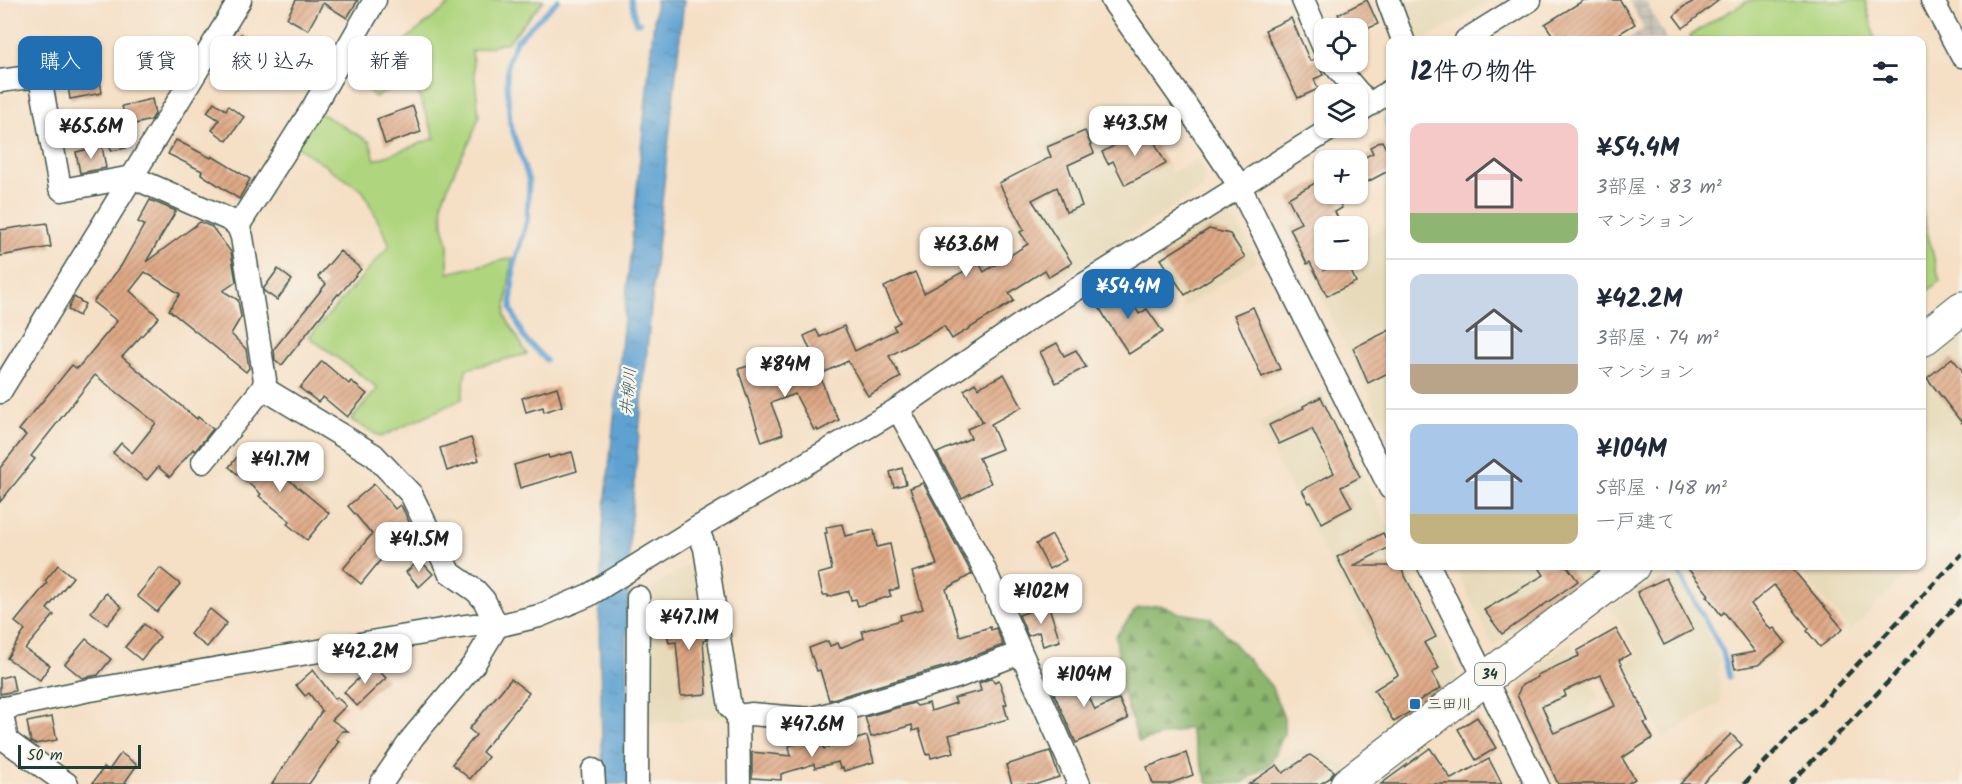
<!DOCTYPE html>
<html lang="ja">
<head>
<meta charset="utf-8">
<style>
  body { margin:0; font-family:Kalam,"Klee One",sans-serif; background:#f2f2f3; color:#1f2937; height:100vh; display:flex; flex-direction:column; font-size:22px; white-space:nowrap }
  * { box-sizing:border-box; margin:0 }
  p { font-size:20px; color:#747a83 }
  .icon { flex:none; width:33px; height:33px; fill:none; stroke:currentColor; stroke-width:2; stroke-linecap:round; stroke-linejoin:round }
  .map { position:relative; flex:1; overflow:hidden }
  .drawer { position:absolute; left:1386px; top:36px; width:540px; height:534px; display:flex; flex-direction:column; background:#fff; border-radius:12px; box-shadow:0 2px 4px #0004 }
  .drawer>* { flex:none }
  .banner { position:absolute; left:18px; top:36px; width:570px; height:54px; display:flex; gap:12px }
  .fabs { position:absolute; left:1314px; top:18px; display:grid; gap:12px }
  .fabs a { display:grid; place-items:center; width:54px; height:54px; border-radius:12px; background:#fff; box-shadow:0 2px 4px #0004; font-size:30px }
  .scale { position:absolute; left:18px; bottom:15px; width:123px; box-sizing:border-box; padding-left:6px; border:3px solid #1f3d34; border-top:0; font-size:16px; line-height:21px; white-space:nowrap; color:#1f3d34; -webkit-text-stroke:4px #f7f3e8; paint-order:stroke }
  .price { position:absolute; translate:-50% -51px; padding:0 14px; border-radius:12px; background:#fff; color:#222; font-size:20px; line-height:39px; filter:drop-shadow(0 2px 3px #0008) }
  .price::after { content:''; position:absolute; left:50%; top:36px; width:18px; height:14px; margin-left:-9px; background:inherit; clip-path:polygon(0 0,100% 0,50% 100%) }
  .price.on { background:#1f6fb2; color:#fff }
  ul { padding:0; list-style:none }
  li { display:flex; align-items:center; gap:18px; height:150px; padding:0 24px }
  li+li { border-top:2px solid #e0e1e3 }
  li span { display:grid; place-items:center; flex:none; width:168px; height:120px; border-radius:12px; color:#555 }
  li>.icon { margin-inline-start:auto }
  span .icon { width:72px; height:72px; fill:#fffc; stroke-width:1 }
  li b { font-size:26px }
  h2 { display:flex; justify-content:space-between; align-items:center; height:72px; padding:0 24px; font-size:26px }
  .chip { padding:0 21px; border-radius:12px; background:#fff; box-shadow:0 2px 4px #0004; font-size:21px; line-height:54px }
  .chip.on { background:#1f6fb2; color:#fff }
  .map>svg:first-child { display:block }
  .built { fill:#e7daba }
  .industrial { fill:url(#industrial-grid) }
  .green { fill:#b0d57f; stroke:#68895a; stroke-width:1.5 }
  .forest { fill:url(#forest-firs); stroke:#567a51; stroke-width:1.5 }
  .water { fill:url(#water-ripples); stroke:#3e7083; stroke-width:1.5 }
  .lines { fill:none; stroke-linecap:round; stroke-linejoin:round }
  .stream { stroke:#5ea2d2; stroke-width:5 }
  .building { fill:url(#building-hatch); fill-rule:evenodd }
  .minor-casing { stroke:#3f554a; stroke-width:25 }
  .highway-casing { stroke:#3f554a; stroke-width:35 }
  .minor { stroke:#fff; stroke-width:22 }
  .highway { stroke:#fff; stroke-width:33 }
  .rail { stroke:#1f3d34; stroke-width:4.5; stroke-dasharray:9 4.5; stroke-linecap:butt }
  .poi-dot { fill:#1f6fb2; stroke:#f7f3e8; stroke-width:2 }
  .labels { text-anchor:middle; stroke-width:4.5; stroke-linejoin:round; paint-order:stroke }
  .shield { fill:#f7f3e8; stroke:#60746a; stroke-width:1.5 }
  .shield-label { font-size:14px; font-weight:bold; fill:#1f3d34 }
  .poi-label { font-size:15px; fill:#1f3d34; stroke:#f7f3e8; text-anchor:start }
  .water-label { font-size:16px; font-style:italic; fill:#325b63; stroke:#f7f3e8 }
</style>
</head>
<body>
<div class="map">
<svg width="1962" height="784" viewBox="0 0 1962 784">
  <defs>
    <pattern id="industrial-grid" width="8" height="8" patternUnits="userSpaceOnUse" patternTransform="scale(1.5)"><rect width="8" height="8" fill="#c8c4b8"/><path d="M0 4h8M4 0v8" fill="none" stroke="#aba99f"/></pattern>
    <pattern id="forest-firs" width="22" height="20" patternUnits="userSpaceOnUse" patternTransform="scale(1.5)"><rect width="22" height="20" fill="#8cb66e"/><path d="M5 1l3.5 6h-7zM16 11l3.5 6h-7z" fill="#72955b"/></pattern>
    <pattern id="water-ripples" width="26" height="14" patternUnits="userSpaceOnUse" patternTransform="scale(1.5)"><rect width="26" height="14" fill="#5ea2d2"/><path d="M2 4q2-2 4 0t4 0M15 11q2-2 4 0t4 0" fill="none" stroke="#4d85ab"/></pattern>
    <pattern id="building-hatch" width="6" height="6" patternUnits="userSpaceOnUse" patternTransform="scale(1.5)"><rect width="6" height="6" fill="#dfa885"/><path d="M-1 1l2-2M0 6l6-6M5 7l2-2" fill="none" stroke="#b48a6e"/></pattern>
  </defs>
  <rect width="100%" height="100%" fill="#f7f3e8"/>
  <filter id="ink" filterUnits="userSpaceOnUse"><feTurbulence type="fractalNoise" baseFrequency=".0167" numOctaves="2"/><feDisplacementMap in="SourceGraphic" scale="12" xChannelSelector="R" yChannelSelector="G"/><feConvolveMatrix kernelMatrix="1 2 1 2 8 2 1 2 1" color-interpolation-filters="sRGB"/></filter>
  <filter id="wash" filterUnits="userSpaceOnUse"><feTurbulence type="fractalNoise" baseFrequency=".008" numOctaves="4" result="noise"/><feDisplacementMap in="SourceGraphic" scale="24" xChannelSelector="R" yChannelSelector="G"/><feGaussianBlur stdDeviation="1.35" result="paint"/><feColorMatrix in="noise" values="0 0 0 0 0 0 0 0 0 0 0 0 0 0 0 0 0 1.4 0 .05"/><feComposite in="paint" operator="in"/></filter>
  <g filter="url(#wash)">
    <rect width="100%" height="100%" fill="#f5dfc5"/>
    <g class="built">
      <polygon points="1377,0 1492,0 1425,40 1393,40"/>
      <polygon points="1086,122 1100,149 1149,125 1172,173 1196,159 1204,171 1203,188 1053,285 1014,225 1057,198 1039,143"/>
      <polygon points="1220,209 1238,225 1258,261 1184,307 1149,253"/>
      <polygon points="1342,211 1350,226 1324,226 1324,260 1358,260 1358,241 1388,224 1390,230 1390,437 1286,224 1302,219 1308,227"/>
      <polygon points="1962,331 1962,515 1922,558 1922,362"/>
      <polygon points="1321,390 1390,531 1390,566 1407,566 1458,671 1457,681 1392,729 1366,688 1387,672 1258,424 1278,411"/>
      <polygon points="701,557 727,717 641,725 643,593"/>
      <polygon points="1454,566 1533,566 1538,576 1564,566 1603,567 1494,646"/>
      <polygon points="1667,566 1675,570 1719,657 1720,703 1663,738 1627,663 1639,655 1611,608"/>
      <polygon points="1796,566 1914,566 1850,632"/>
      <polygon points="1570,641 1599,698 1588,708 1604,749 1553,775 1516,696 1521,682"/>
      <polygon points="1309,746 1350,770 1330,784 1243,784 1242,783 1271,763"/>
    </g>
    <polygon class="industrial" points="1629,0 1645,0 1667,40 1626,40 1644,29"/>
    <g class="green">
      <polygon points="455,0 544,0 508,42 472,51 479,117 471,139 456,167 442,201 443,225 448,244 448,273 512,258 505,316 527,354 466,369 462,399 381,437 351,420 378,388 309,337 390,245 363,191 296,146 317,111 370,142 375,160 435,138 413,80 375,97 357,79"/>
      <polygon points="1750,0 1865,0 1875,40 1693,40 1690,36 1716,19"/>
      <polygon points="1922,212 1940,281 1922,295"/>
    </g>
    <polygon class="forest" points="1160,605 1179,613 1211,618 1214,621 1271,686 1284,718 1284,734 1271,763 1242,783 1208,784 1189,728 1139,742 1122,690 1116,636 1137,608"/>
    <polygon class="water" points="656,0 684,0 655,266 630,529 627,635 629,784 603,784 599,625 603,527"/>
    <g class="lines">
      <g class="stream">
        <polyline points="631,0 636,23 640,23"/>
        <polyline points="1347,62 1359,76"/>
        <polyline points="1387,120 1390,129"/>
        <polyline points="546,360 524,338 511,308 514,264 527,221 529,181 510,123 507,82 508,61 516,41 558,0"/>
        <polyline points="1675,566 1723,652 1729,677"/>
      </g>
    </g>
    <g id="blocks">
      <g class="building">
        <polygon points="296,0 358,0 347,18 323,3 308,30 287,18"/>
        <polygon points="1367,0 1378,24 1358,33 1358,28 1345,28 1338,14"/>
        <polygon points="1584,0 1620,0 1635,24 1609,40 1556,40 1545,24"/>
        <polygon points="1696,0 1719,0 1683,28 1674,16 1683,7"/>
        <polygon points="1291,18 1310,61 1315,59 1323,75 1314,79 1318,89 1298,98 1265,30"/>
        <polygon points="241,34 264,46 256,61 233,49"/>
        <polygon points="304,39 327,53 311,79 303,74 299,82 283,72"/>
        <polygon points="99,73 102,93 70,99 67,78"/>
        <polygon points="152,99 155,114 151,120 127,126 122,106"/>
        <polygon points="214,102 226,110 228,106 244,117 227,141 212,130 219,120 207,112"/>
        <polygon points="413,106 421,132 385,144 377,119"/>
        <polygon points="1147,128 1166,164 1125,185 1113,161 1108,164 1102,152"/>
        <polygon points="122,130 126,148 111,151 107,133"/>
        <polygon points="1085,131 1094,153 1068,165 1082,206 1066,212 1057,187 1032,200 1072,263 1049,277 1045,270 1009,293 1014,301 952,339 944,326 889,356 901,377 868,396 848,361 821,374 804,336 816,330 820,337 844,326 855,351 896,330 893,326 900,322 884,287 915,272 924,293 979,263 984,272 1028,244 1020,232 1024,230 999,183 1051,157 1047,147"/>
        <polygon points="176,140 211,158 212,156 250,179 239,199 201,174 202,171 168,154"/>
        <polygon points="1382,141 1390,156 1390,170 1358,187 1358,161 1373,153 1370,147"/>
        <polygon points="102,146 106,168 80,173 76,152"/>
        <polygon points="1324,178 1324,194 1335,194 1342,208 1335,212 1342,226 1324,226 1324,270 1346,260 1356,282 1327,296 1310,262 1307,264 1290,228 1301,223 1288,198"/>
        <polygon points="150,200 176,211 146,262 200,222 212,227 231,252 236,282 223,291 238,300 241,317 231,334 246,349 249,368 246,372 169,310 180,294 145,272 130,291 159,317 122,357 197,419 198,417 213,429 195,451 193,449 170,477 158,467 147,480 113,453 121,443 132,453 156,423 95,375 31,456 35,459 0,502 0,468 26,435 19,430 72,365 77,369 117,321 93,302 121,266 144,225 138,222"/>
        <polygon points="47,223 51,247 0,256 0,230"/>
        <polygon points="1209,229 1230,234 1245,257 1185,295 1161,259"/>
        <polygon points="340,251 361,269 339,295 338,294 282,365 275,360 274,349 326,284 318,277"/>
        <polygon points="278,269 292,280 277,300 264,291 264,288"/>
        <polygon points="1123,285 1139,314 1147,309 1163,332 1129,354 1106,319 1095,300"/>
        <polygon points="74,297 85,304 79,316 68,310"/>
        <polygon points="1253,307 1280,369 1262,377 1234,315"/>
        <polygon points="1390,330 1390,372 1368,383 1353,348"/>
        <polygon points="1057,343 1064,356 1076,350 1086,367 1056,383 1040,352"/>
        <polygon points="1952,358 1962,370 1962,423 1927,378"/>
        <polygon points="322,361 349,384 351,381 367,394 347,417 323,397 318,402 300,388"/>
        <polygon points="752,365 753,369 762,366 763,370 779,365 786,379 818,369 828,399 839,420 818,431 817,429 814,430 795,394 771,403 783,434 762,442 738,369"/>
        <polygon points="1004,374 1022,407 991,424 1002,449 979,458 991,483 962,498 937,453 971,438 967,429 983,422 964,390 975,383 978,388"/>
        <polygon points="557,387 562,406 544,412 543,407 526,412 522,398"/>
        <polygon points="1321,397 1360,477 1341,487 1352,507 1322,523 1311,502 1309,503 1302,490 1334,473 1312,429 1279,444 1269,425 1304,408 1303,406"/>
        <polygon points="471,438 479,460 447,471 440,448"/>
        <polygon points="247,445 329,513 307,540 287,524 290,521 259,496 261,494 229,467"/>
        <polygon points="572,452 577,471 520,488 514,465 548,455 549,458"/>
        <polygon points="902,468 906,484 894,487 890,472"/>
        <polygon points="923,483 972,574 946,589 960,636 990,627 991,630 996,628 1003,645 953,664 829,700 820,670 817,671 809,648 828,641 830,646 838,643 840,648 864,638 862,631 901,620 900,615 923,609 912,572 937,565 910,488"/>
        <polygon points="374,484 395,509 400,505 402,507 410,524 390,544 392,546 361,584 343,569 372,534 348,506"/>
        <polygon points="842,524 845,536 874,530 877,547 890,544 899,588 889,591 891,596 858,606 856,599 851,600 849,591 828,597 828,595 823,595 818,574 832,570 825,533 827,533 826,527"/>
        <polygon points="1383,533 1390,547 1353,566 1400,566 1436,637 1424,643 1439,668 1432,673 1441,688 1408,707 1411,711 1394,722 1374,690 1398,675 1337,557"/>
        <polygon points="1052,535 1066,560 1049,569 1036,544"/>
        <polygon points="420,560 433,574 419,587 406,572"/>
        <polygon points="58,565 73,577 47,609 54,615 25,649 50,665 40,680 7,658 25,630 15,622 47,583 45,581"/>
        <polygon points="1538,566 1567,566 1578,581 1502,634 1484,610 1544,575"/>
        <polygon points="1686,566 1790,566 1843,629 1820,647 1807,631 1809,629 1774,585 1751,604 1771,630 1774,628 1786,643 1758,665 1735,669 1732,656 1755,652 1724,612 1721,615 1707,596 1709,595"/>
        <polygon points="160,568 180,584 157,612 137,596"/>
        <polygon points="1666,578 1693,630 1664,645 1637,592"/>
        <polygon points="106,593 122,607 107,625 91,612"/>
        <polygon points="1045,606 1046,608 1049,607 1060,641 1043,646 1039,632 1028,636 1019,615"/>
        <polygon points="210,609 227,623 207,647 190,634"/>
        <polygon points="701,611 706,640 703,641 707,694 681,696 676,642 669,643 664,618"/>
        <polygon points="144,624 160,637 141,660 125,647"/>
        <path d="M1616 629 1630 654 1619 660 1637 698H1638L1648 722 1644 723 1653 738 1622 758 1635 779 1627 784H1558L1517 695 1522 685 1538 677 1537 675 1579 656 1577 651ZM1601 675 1615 706 1554 733 1542 706 1566 696 1564 691Z"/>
        <polygon points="86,639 111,659 98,675 82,678 65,664"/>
        <polygon points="373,665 386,678 357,706 344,692"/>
        <polygon points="1076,669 1095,710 1119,699 1128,719 1076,743 1049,682"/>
        <polygon points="313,670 335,699 337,697 346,706 332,720 348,731 342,731 336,739 339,741 309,784 272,784 322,711 309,693 305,696 296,685"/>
        <polygon points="12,675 15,691 0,694 0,678"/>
        <polygon points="992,678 994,682 999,680 1007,704 1004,705 1008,719 949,735 954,752 931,758 930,754 927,755 919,729 913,731 912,725 871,737 865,717 914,703 917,706 929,703 931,711 956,703 954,698 981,691 979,683"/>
        <polygon points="511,679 529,693 482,752 488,757 470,779 452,764 476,735 469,729"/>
        <polygon points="52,717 57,740 35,744 31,742 27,722"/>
        <polygon points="1477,717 1496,748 1476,760 1458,729"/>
        <polygon points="1731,734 1742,745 1702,784 1680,784"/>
        <polygon points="867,736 874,762 844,771 843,768 840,768 838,762 815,768 814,764 781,774 781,780 752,778 752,752 791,756 789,746 821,737 824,749"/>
        <polygon points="1430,748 1451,779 1489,759 1502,784 1381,784"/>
        <polygon points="1050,751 1059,777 1037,784 1012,784 1006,765"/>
        <polygon points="121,753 137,765 125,782 128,784 92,784 104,767 109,770"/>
        <polygon points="1186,753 1193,775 1169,784 1153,784 1147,767"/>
        <polygon points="1310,755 1334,771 1330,778 1320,784 1249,784 1277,765 1283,773"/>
      </g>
    </g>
  </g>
  <g filter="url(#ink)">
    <use href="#blocks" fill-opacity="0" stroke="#3f554a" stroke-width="1.5"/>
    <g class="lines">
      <defs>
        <g id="minor">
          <polyline points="1112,0 1181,98 1239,185 1390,488"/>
          <polyline points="1303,0 1324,48"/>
          <polyline points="1388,0 1403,40"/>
          <polyline points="1932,0 1962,56"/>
          <polyline points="1466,40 1530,0"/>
          <polyline points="1332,62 1369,105"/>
          <polyline points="0,81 37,76 41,83 60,188 62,190 132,177"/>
          <polyline points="1358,112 1390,91"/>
          <polyline points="238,226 311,111 375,0"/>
          <polyline points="263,388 374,455 411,494 449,572 476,591 484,600 497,626 474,664 413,737 381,784"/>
          <polyline points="0,392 132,177"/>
          <polyline points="898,409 982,564 1079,784"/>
          <polyline points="203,462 263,388 265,380 242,237 238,226 230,220 132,177 240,0"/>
          <polyline points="697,528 705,548 730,707 738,716 751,714 811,719 957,677 1020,653"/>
          <polyline points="1429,566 1537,784"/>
          <polyline points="1,708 7,741 67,784"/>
          <polyline points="0,709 85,691 459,627 475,625 497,626 539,616 589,595 697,528 898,409 1026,321 1332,128"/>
          <polyline points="738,716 739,784"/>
          <polyline points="593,770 594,784"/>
          <polyline points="637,784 638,597"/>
        </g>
        <g id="highway">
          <polyline points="1922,340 1962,308"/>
          <polyline points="1347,784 1633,566"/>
        </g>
      </defs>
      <use href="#minor" class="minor-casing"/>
      <use href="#highway" class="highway-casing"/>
      <use href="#minor" class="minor"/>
      <use href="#highway" class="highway"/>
      <g class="rail">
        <polyline points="1744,784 1962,554"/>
        <polyline points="1790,784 1889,681 1962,599"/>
      </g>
    </g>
  </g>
  <rect class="poi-dot" x="1409" y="698" width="12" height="12" rx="3"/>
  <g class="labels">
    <rect class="shield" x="1475" y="663" width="30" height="22" rx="4.5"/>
    <g class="shield-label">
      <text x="1490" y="679">34</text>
    </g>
    <g class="poi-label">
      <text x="1427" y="709">三田川</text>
    </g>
    <g class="water-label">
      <text transform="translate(627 391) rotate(-84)" y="6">井柳川</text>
    </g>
  </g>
</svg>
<div class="fabs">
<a><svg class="icon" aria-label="locate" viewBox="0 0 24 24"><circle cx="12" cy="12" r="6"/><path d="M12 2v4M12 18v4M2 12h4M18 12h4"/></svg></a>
<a><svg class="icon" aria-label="layers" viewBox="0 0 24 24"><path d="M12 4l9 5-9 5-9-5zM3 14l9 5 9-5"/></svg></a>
<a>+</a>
<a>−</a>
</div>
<div class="scale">50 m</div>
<b class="price" style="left:1135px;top:157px">¥43.5M</b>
<b class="price" style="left:91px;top:160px">¥65.6M</b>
<b class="price" style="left:966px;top:278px">¥63.6M</b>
<b class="price on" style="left:1128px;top:320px">¥54.4M</b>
<b class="price" style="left:785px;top:398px">¥84M</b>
<b class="price" style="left:280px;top:493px">¥41.7M</b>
<b class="price" style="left:419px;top:573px">¥41.5M</b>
<b class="price" style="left:1041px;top:625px">¥102M</b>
<b class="price" style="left:689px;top:651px">¥47.1M</b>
<b class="price" style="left:365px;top:685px">¥42.2M</b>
<b class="price" style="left:1084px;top:708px">¥104M</b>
<b class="price" style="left:812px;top:758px">¥47.6M</b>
<div class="banner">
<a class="chip on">購入</a>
<a class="chip">賃貸</a>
<a class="chip">絞り込み</a>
<a class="chip">新着</a>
</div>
<section class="drawer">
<h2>12件の物件<svg class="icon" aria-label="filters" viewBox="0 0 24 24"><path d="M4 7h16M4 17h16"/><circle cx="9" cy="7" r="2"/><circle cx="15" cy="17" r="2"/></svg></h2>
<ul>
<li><span style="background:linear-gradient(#f6c9c9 75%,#8fb573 0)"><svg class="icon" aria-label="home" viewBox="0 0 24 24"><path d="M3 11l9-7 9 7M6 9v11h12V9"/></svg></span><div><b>¥54.4M</b><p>3部屋 · 83 m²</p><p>マンション</p></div></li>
<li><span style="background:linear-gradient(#c9d6e8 75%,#b9a48a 0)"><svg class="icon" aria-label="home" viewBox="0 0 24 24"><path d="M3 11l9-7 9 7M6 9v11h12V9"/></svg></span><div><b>¥42.2M</b><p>3部屋 · 74 m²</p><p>マンション</p></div></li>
<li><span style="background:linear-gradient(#a9c7e8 75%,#c2b280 0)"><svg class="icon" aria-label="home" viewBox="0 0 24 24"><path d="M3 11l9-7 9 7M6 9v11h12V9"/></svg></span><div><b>¥104M</b><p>5部屋 · 148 m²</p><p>一戸建て</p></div></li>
</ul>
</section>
</div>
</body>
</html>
